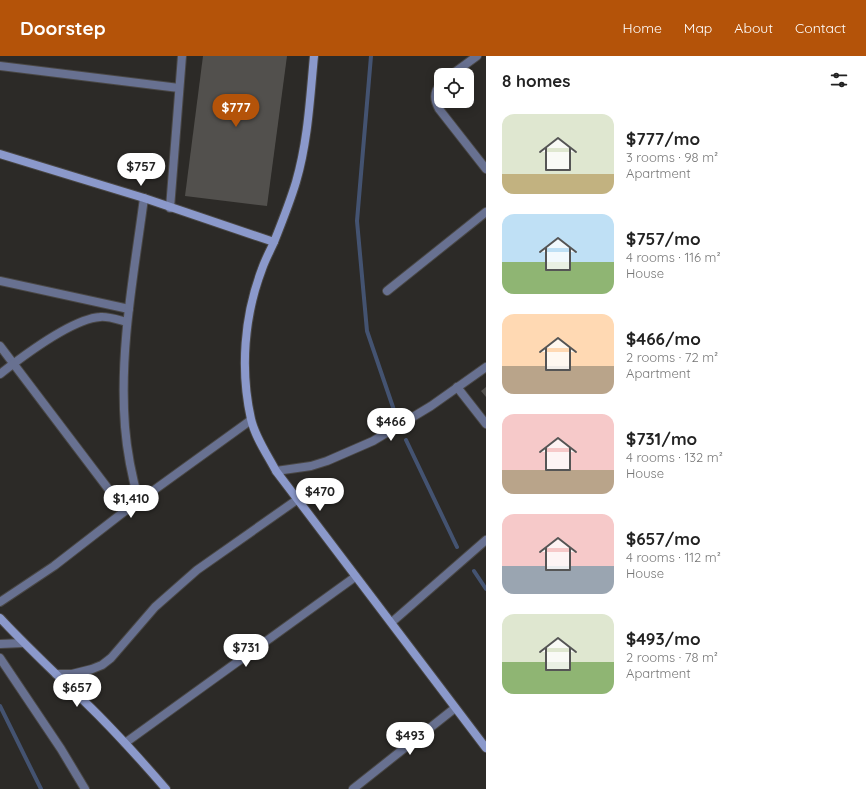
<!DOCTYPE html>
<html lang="en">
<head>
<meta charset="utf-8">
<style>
  body { margin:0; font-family:Quicksand,sans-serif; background:#f6f6f6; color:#222; height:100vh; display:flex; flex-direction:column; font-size:15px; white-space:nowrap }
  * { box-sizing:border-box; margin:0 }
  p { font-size:13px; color:#767676 }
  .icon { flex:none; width:22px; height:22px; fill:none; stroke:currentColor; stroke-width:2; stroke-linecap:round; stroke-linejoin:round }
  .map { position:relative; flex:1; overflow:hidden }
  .panel { display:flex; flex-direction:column; background:#fff; width:380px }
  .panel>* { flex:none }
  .buttons { position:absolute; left:434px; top:12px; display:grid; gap:8px }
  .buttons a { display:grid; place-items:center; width:40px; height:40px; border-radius:8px; background:#fff; box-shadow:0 2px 10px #0003; font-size:20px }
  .price { position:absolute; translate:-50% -34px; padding:0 9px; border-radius:14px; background:#fff; color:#222; font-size:13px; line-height:26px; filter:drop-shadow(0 1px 2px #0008) }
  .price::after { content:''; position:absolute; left:50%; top:24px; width:12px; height:9px; margin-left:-6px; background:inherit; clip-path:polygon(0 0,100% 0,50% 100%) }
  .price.on { background:#b45309; color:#fff }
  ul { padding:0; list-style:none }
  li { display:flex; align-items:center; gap:12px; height:100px; padding:0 16px }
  li span { display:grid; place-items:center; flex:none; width:112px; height:80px; border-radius:12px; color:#555 }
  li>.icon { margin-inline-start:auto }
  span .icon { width:48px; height:48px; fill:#fffc; stroke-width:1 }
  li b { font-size:17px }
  h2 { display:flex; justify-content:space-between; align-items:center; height:48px; padding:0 16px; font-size:17px }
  header { display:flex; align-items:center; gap:24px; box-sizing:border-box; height:56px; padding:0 20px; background:#b45309; color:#fff }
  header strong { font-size:19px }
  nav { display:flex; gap:22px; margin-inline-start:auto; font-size:14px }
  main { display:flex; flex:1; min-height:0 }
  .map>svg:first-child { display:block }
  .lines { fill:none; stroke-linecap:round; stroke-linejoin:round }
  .stream { stroke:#445371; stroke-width:4 }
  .building { fill:#52504d }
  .street-casing { stroke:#494745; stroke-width:10 }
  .secondary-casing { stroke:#494745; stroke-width:10 }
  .street { stroke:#687191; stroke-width:8 }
  .secondary { stroke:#8b99cb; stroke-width:8 }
</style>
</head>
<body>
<header>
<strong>Doorstep</strong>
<nav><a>Home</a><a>Map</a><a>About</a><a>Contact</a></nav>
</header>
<main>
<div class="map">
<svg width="486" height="733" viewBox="0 0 486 733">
  <rect width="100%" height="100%" fill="#2c2a27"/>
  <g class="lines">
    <g class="stream">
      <polyline points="371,0 357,165 367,275 396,360"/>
      <polyline points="406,384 457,491"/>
      <polyline points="474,515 486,533"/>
      <polyline points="0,650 41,733"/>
    </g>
  </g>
  <g class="building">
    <polygon points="203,0 287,0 267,150 185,140"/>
    <polygon points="486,331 486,341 481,335"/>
  </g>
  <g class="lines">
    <defs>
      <g id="street">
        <polyline points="0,10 179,32"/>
        <polyline points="451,19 477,0"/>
        <path d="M441 28C433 36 434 44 439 53L486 113"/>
        <polyline points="170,152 182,0"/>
        <polyline points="0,225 129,253"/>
        <polyline points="387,235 486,156"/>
        <polyline points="0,290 125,455"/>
        <path d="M0 318C23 300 72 263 100 261 108 260 119 264 127 266"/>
        <polyline points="457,331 486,368"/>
        <polyline points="276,415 311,410 327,405 373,385 431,350 486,311"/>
        <path d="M139 446C132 421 127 396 125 371 119 294 134 218 144 142"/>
        <polyline points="0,546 54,510 125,455 251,364"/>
        <polyline points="392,566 486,484"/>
        <polyline points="0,588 23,587"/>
        <polyline points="0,602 61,693 85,733"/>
        <polyline points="56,618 72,618 92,613 102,609 111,602 155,551 197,514 298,443"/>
        <polyline points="125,687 355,521"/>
        <polyline points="353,733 455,652"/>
      </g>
      <g id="secondary">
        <path d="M314 0C310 42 308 85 296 126 290 146 282 166 274 186 270 195 265 204 262 213 244 260 240 314 251 363 255 381 267 398 276 415L486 692"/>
        <polyline points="0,98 144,142 274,186"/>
        <path d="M0 562C27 591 56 618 85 646 113 673 140 703 166 733"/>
      </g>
    </defs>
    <use href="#street" class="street-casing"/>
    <use href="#secondary" class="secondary-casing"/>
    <use href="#street" class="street"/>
    <use href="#secondary" class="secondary"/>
  </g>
</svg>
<div class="buttons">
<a><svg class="icon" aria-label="locate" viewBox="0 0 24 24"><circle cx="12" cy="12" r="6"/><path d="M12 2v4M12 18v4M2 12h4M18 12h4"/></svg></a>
</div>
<b class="price on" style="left:236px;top:72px">$777</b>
<b class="price" style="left:141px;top:131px">$757</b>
<b class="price" style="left:391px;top:386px">$466</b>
<b class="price" style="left:320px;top:456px">$470</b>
<b class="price" style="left:131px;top:463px">$1,410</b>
<b class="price" style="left:246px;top:612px">$731</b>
<b class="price" style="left:77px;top:652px">$657</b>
<b class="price" style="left:410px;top:700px">$493</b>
</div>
<section class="panel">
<h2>8 homes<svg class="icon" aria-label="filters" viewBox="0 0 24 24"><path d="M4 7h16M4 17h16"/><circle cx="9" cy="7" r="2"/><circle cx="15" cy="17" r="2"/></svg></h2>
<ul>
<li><span style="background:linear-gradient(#dfe7d0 75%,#c2b280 0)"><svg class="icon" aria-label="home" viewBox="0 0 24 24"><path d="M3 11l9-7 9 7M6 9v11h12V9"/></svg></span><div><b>$777/mo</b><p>3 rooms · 98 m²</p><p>Apartment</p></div></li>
<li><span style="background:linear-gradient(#bfe0f5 60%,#8fb573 0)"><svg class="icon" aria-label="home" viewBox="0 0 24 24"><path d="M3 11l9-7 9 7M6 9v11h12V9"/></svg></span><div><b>$757/mo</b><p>4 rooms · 116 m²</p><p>House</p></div></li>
<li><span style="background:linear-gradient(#ffd9b3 65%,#b9a48a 0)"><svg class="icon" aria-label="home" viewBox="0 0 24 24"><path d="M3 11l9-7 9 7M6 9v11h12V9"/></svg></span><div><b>$466/mo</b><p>2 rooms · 72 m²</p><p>Apartment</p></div></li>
<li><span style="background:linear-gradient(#f6c9c9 70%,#b9a48a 0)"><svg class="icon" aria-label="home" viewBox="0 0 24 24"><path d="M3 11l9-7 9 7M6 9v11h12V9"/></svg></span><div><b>$731/mo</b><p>4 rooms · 132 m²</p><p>House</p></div></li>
<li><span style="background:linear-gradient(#f6c9c9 65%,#9aa5b1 0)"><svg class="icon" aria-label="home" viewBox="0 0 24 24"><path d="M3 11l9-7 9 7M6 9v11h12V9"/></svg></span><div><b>$657/mo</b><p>4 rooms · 112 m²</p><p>House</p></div></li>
<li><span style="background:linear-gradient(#dfe7d0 60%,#8fb573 0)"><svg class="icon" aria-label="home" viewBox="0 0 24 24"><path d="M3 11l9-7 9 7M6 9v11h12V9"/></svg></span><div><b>$493/mo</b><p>2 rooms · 78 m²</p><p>Apartment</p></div></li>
</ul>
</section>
</main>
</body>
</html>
